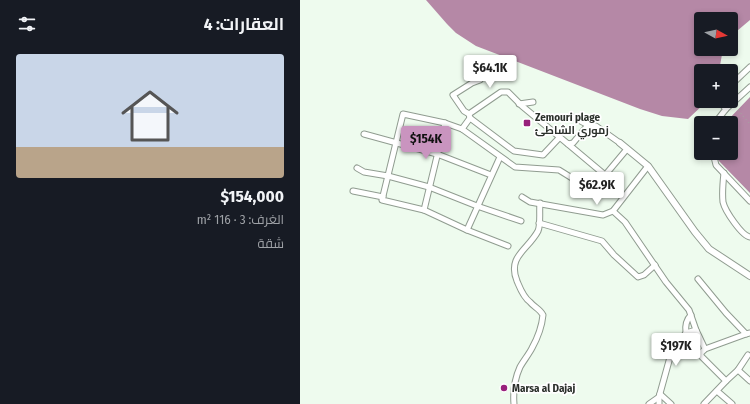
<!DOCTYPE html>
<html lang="ar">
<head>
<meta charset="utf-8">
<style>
  body { margin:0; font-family:"Fira Sans Condensed",Cairo,sans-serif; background:#242831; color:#f1f3f6; direction:rtl; height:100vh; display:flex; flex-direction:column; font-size:15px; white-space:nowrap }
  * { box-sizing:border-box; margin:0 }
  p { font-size:13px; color:#9ea1a6 }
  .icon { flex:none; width:22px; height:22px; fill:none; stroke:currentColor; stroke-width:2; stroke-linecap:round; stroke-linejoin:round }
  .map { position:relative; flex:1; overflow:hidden; direction:ltr }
  .drawer { display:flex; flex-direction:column; background:#171b24; width:300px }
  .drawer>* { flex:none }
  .needle { width:26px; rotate:98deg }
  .buttons { position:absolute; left:394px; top:12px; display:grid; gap:8px }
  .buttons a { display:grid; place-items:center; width:44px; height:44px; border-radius:4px; background:#171b24; box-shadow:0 2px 6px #0003; font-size:20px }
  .price { position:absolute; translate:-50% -34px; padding:0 9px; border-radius:4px; background:#fff; color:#222; font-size:13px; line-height:26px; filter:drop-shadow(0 1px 2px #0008) }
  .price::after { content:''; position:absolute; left:50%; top:24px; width:12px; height:9px; margin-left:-6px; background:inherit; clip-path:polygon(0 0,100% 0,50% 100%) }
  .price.current { background:#c994bf; color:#111 }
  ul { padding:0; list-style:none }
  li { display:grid; align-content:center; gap:8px; height:212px; padding:0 16px }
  li span { display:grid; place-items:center; height:124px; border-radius:4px; color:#555 }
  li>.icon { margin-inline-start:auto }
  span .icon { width:72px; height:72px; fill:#fffc; stroke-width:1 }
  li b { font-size:17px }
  h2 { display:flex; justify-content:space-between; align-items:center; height:48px; padding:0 16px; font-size:17px }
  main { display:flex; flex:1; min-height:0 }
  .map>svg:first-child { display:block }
  .water { fill:#b588a6 }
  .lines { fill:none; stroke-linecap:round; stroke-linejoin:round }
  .minor-casing { stroke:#909c90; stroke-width:7 }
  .major-casing { stroke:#909c90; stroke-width:8 }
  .path { stroke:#a0aaa0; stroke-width:1; stroke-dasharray:1 3; stroke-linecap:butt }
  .minor { stroke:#fff; stroke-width:5 }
  .major { stroke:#fff; stroke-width:6 }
  .poi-dot { fill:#98207b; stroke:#fff; stroke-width:1.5 }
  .labels { text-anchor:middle; stroke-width:3.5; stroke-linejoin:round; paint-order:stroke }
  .poi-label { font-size:11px; font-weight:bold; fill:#2c312c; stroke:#fff; text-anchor:start }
</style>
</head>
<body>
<main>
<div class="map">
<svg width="450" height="404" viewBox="0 0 450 404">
  <rect width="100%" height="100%" fill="#eefbee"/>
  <g class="water">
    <polygon points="126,0 450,0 450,20 431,36 431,19 401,19 401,49 423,49 419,71 401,71 401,101 407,101 388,119 362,116 340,109 176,46 156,33 147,24"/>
    <polygon points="450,97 450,193 418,160 418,153 431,153 431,123 425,123"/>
  </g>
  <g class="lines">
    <defs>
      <g id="minor">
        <polyline points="431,85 450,67"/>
        <polyline points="419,101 426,109"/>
        <polyline points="219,104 233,102"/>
        <polyline points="169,114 164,111 153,95 172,83 180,80"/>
        <polyline points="271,116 288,125"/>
        <polyline points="170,118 169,114 201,92 208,92 222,106 268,144 273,143 288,125 296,126 320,143"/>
        <polyline points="415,123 426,109 450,87"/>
        <polyline points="162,129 170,118 214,151 243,155 259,138"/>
        <polyline points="64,134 137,154 191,175"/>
        <polyline points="268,144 305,175"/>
        <polyline points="413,153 416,165 450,201"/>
        <polyline points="57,168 64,172 88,176 129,187 177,206 221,221"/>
        <path d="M424 173C423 182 422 193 423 202 425 211 442 236 450 237"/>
        <polyline points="53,191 83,197"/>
        <polyline points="222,197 230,202 303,215 313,211 348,166"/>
        <polyline points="124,210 145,123"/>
        <polyline points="313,211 325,222 366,282 389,310 396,330 405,349"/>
        <polyline points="239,223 302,241 314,255 338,277 344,275 355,265"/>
        <polyline points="167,230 200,157"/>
        <polyline points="208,246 167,230 124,210 82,200 103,114 145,123 162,129 215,167 259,170 288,188 296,186 327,149"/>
        <polyline points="398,279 426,313 446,334 450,333"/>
        <path d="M386 333C385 326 386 320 391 315"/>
        <polyline points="438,370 448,355"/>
        <polyline points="426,381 438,370 450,381"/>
        <polyline points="417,391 432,404"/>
        <polyline points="360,394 371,404"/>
        <path d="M214 404C213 392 215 378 220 367 224 360 229 354 232 348 237 339 242 325 243 315 240 309 234 307 230 302 223 297 220 288 217 281 207 256 228 250 238 231 241 224 239 211 240 203"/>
        <polyline points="349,404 359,397"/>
        <polyline points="359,404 359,397 372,350 386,333 396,330"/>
        <polyline points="404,404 426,381 401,356 401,353 405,349 446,334"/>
      </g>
      <polyline id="major" points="320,143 348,166 395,232 409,249 450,276"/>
    </defs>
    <use href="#minor" class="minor-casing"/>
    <use href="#major" class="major-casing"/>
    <polyline class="path" points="438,110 450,124"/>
    <use href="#minor" class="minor"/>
    <use href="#major" class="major"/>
  </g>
  <g class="poi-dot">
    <rect x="223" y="119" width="8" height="8" rx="2"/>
    <circle cx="204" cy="388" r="4"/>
  </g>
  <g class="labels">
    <g class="poi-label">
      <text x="235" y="121">Zemouri plage<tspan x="235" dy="13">زموري الشاطئ</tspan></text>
      <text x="212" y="392">Marsa al Dajaj</text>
    </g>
  </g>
</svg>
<div class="buttons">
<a><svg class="needle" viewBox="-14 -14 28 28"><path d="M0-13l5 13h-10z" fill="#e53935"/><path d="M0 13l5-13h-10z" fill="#9ea1a6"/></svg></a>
<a>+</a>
<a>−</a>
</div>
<b class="price" style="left:190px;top:89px">$64.1K</b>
<b class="price current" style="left:126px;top:160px">$154K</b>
<b class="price" style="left:297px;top:206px">$62.9K</b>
<b class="price" style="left:376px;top:367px">$197K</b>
</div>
<section class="drawer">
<h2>العقارات: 4<svg class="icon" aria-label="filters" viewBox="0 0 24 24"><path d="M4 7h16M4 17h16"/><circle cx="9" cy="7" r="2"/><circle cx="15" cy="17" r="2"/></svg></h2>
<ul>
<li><span style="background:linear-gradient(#c9d6e8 75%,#b9a48a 0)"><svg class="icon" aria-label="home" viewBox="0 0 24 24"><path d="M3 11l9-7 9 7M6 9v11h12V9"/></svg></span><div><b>$154,000</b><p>الغرف: 3 · 116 m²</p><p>شقة</p></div></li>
</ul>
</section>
</main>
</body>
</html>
